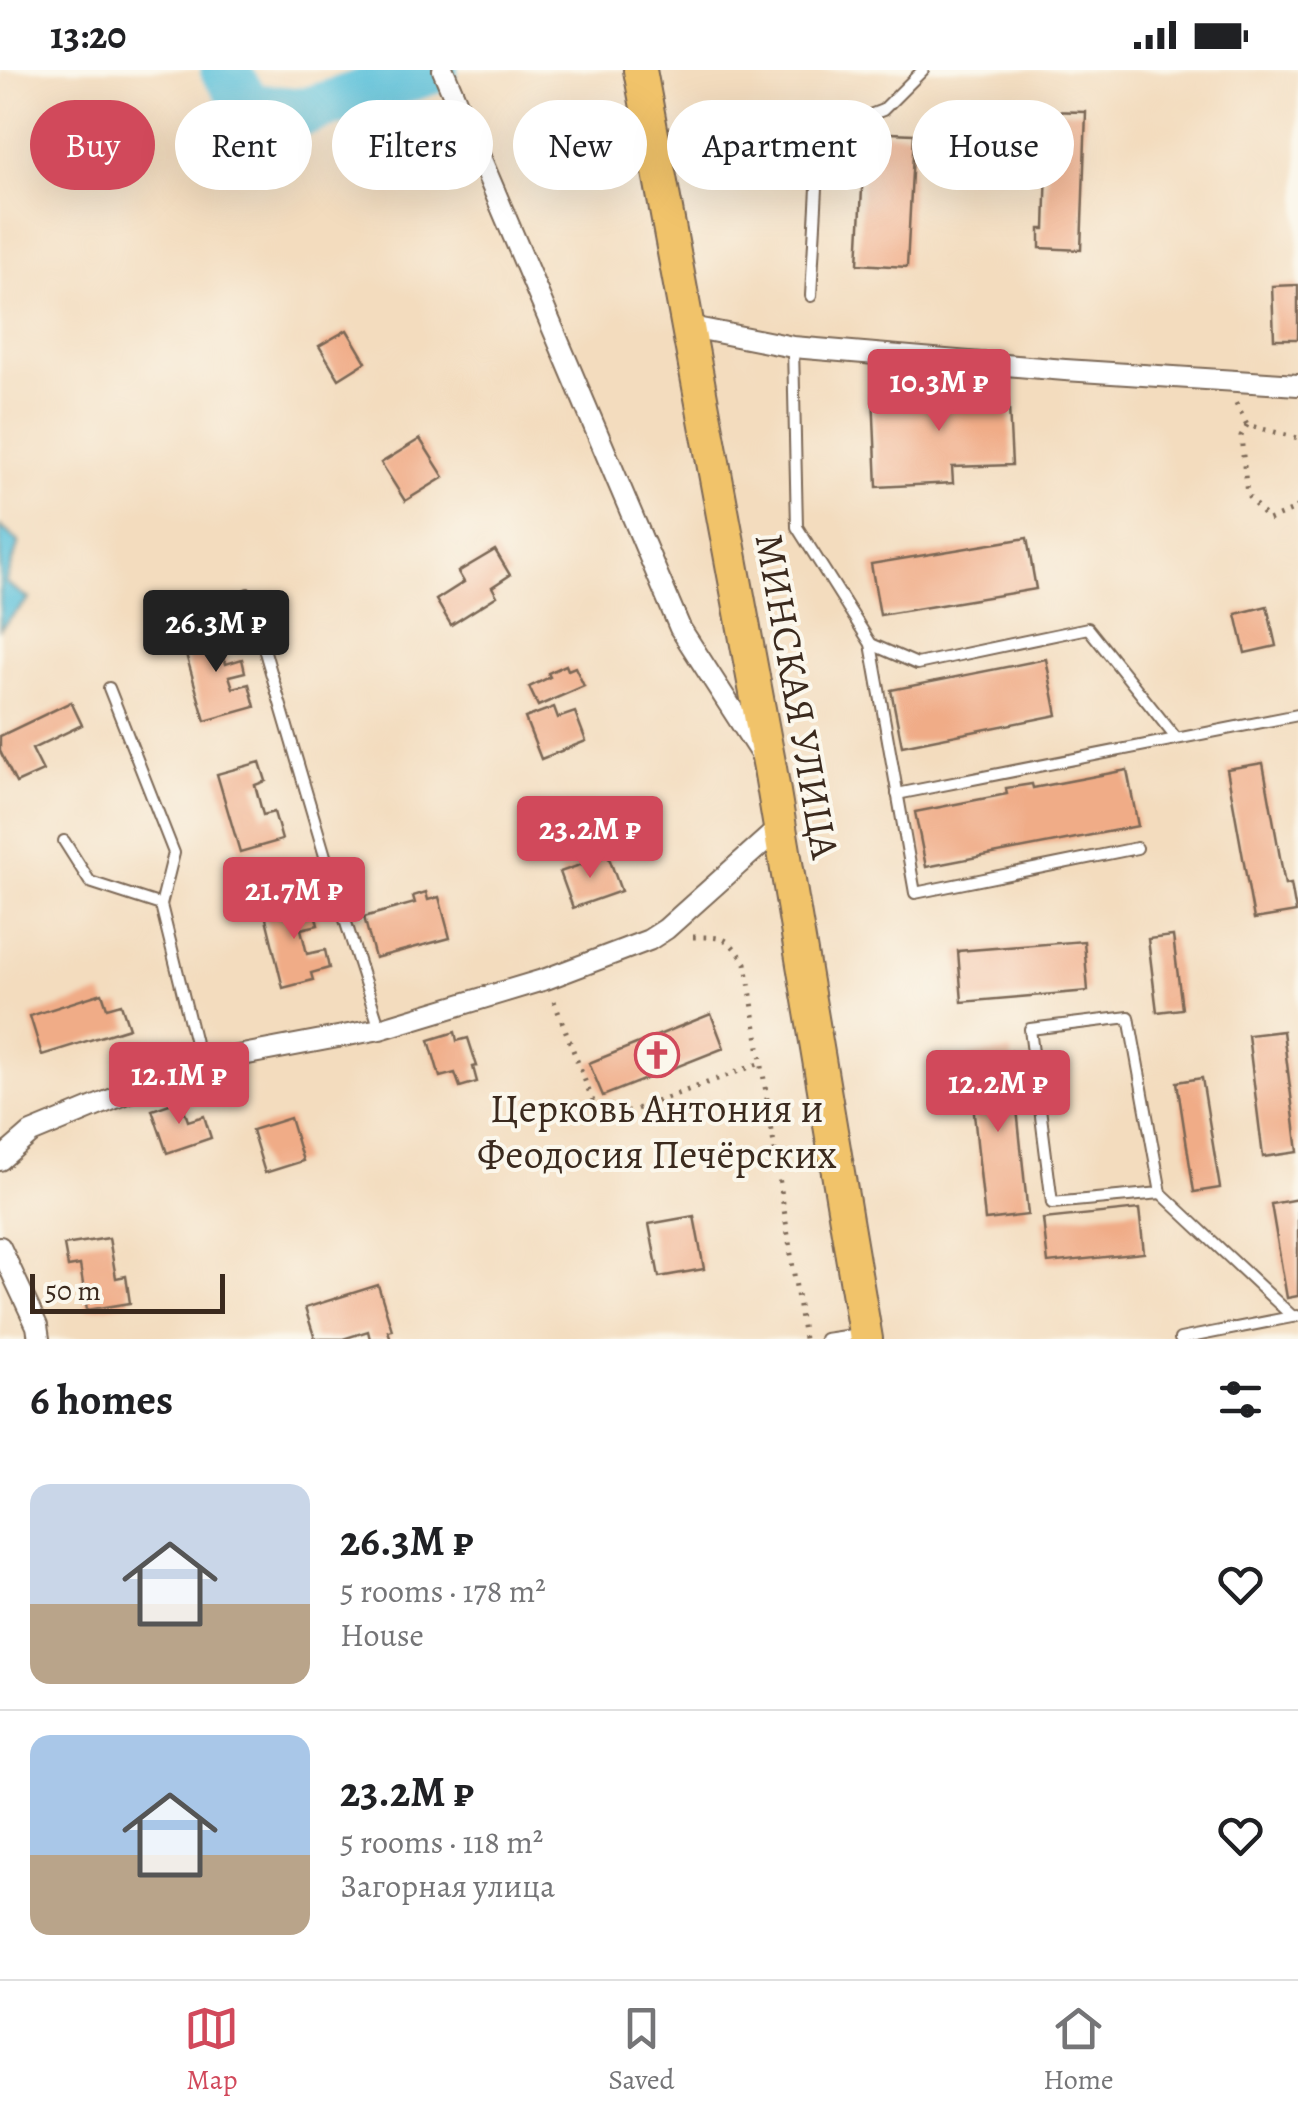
<!DOCTYPE html>
<html lang="en">
<head>
<meta charset="utf-8">
<style>
  body { margin:0; font-family:Alegreya,serif; background:#f2f2f2; color:#202124; height:100vh; display:flex; flex-direction:column; font-size:38px; white-space:nowrap }
  * { box-sizing:border-box; margin:0 }
  p { font-size:32px; color:#757577 }
  .icon { flex:none; width:55px; height:55px; fill:none; stroke:currentColor; stroke-width:2; stroke-linecap:round; stroke-linejoin:round }
  .map { position:relative; height:1269px; overflow:hidden }
  .panel { display:flex; flex-direction:column; background:#fff; flex:1 }
  .panel>* { flex:none }
  .guide { position:absolute; left:30px; top:30px; width:1240px; height:90px; display:flex; gap:20px }
  .scale { position:absolute; left:30px; bottom:25px; width:195px; box-sizing:border-box; padding-left:10px; border:5px solid #3b2a1e; border-top:0; font-size:28px; line-height:35px; white-space:nowrap; color:#3b2a1e; -webkit-text-stroke:8px #fbf7ec; paint-order:stroke }
  .price { position:absolute; translate:-50% -85px; padding:0 22px; border-radius:10px; background:#d1495b; color:#fff; font-size:32px; line-height:65px; filter:drop-shadow(0 2px 5px #0008) }
  .price::after { content:''; position:absolute; left:50%; top:60px; width:30px; height:22px; margin-left:-15px; background:inherit; clip-path:polygon(0 0,100% 0,50% 100%) }
  .price.active { background:#222; color:#fff }
  ul { padding:0; list-style:none }
  li { display:flex; align-items:center; gap:30px; height:250px; padding:0 30px }
  li+li { border-top:2px solid #e0e0e0 }
  li span { display:grid; place-items:center; flex:none; width:280px; height:200px; border-radius:20px; color:#555 }
  li>.icon { margin-inline-start:auto }
  span .icon { width:120px; height:120px; fill:#fffc; stroke-width:1 }
  li b { font-size:42px }
  h2 { display:flex; justify-content:space-between; align-items:center; height:120px; padding:0 30px; font-size:42px }
  .pill { padding:0 35px; border-radius:45px; background:#fff; box-shadow:0 10px 40px #0002; font-size:35px; line-height:90px }
  .pill.active { background:#d1495b; color:#fff }
  .status { display:flex; justify-content:space-between; align-items:center; height:70px; padding:0 50px; background:#fff; direction:ltr }
  .status svg { height:28px; fill:currentColor }
  .dock { display:flex; justify-content:space-around; align-items:center; height:140px; border-top:2px solid #e0e0e0; background:#fff; font-size:28px; color:#757577 }
  .dock a { display:grid; justify-items:center; gap:5px }
  .dock .active { color:#d1495b }
  .map>svg:first-child { display:block }
  .water { fill:#5cc1da; stroke:#4c767c; stroke-width:2.5 }
  .lines { fill:none; stroke-linecap:round; stroke-linejoin:round }
  .river { stroke:#5cc1da; stroke-width:48 }
  .building { fill:#f0ac87 }
  .lane-casing { stroke:#7b6856; stroke-width:14 }
  .street-casing { stroke:#7b6856; stroke-width:24 }
  .primary-casing { stroke:#7b6856; stroke-width:36 }
  .path { stroke:#7b6856; stroke-width:5; stroke-dasharray:2.5 8; stroke-linecap:butt }
  .lane { stroke:#fff; stroke-width:10 }
  .street { stroke:#fff; stroke-width:20 }
  .primary { stroke:#f1c36a; stroke-width:32 }
  .labels { text-anchor:middle; stroke-width:8; stroke-linejoin:round; paint-order:stroke }
  .street-label { font-size:40px; fill:#3b2a1e; stroke:#fbf7ec }
  .poi-label { font-size:40px; fill:#3b2a1e; stroke:#fbf7ec }
</style>
</head>
<body>
<div class="status"><b>13:20</b><svg viewBox="0 0 49 12"><path d="M0 12V9h3v3zM5 12V6h3v6zM10 12V3h3v9zM15 12V0h3v12zM26 1h20v11H26zM47 4h2v5h-2z"/></svg></div>
<div class="map">
<svg width="1298" height="1269" viewBox="0 0 1298 1269">
  <rect width="100%" height="100%" fill="#fbf7ec"/>
  <filter id="ink" filterUnits="userSpaceOnUse"><feTurbulence type="fractalNoise" baseFrequency=".01" numOctaves="2"/><feDisplacementMap in="SourceGraphic" scale="20" xChannelSelector="R" yChannelSelector="G"/><feConvolveMatrix kernelMatrix="1 2 1 2 8 2 1 2 1" color-interpolation-filters="sRGB"/></filter>
  <filter id="wash" filterUnits="userSpaceOnUse"><feTurbulence type="fractalNoise" baseFrequency=".0048" numOctaves="4" result="noise"/><feDisplacementMap in="SourceGraphic" scale="40" xChannelSelector="R" yChannelSelector="G"/><feGaussianBlur stdDeviation="2.25" result="paint"/><feColorMatrix in="noise" values="0 0 0 0 0 0 0 0 0 0 0 0 0 0 0 0 0 1.4 0 .05"/><feComposite in="paint" operator="in"/></filter>
  <g filter="url(#wash)">
    <rect width="100%" height="100%" fill="#f3dcbe"/>
    <polygon class="water" points="0,456 19,472 6,513 29,529 0,559"/>
    <g class="lines">
      <polyline class="river" points="224,0 250,37 304,42 434,0"/>
    </g>
    <g id="blocks">
      <g class="building">
        <polygon points="1042,41 1086,42 1081,180 1040,178 1040,159 1045,159 1048,64 1041,64"/>
        <polygon points="865,62 914,64 907,197 858,194"/>
        <polygon points="1298,215 1298,269 1274,269 1272,216"/>
        <polygon points="347,260 366,292 339,309 319,276"/>
        <polygon points="1008,318 1012,395 952,397 953,413 877,417 873,324"/>
        <polygon points="420,369 444,407 405,431 381,393"/>
        <polygon points="1027,468 1036,519 880,545 871,494"/>
        <polygon points="495,480 510,505 492,517 497,526 451,555 436,530 464,512 458,502"/>
        <polygon points="1267,536 1276,576 1245,583 1236,544"/>
        <polygon points="216,560 217,566 234,562 237,574 222,579 226,594 242,589 245,602 229,606 233,618 249,614 255,637 205,651 182,570"/>
        <polygon points="1046,589 1057,645 902,676 891,620"/>
        <polygon points="566,595 568,600 575,597 584,616 538,636 529,617 550,607 548,603"/>
        <polygon points="71,632 82,655 32,679 43,701 16,713 0,681 0,666"/>
        <polygon points="554,637 558,648 575,642 586,671 541,689 525,648"/>
        <polygon points="260,692 266,711 255,715 263,745 274,742 282,770 240,782 217,704"/>
        <polygon points="1263,693 1285,815 1291,814 1296,842 1254,849 1227,699"/>
        <polygon points="1127,700 1138,756 926,797 915,742 1007,724 1006,718 1032,714 1033,718"/>
        <polygon points="608,785 621,821 573,838 560,802"/>
        <polygon points="426,822 428,830 439,827 450,868 375,888 364,847 415,833 413,826"/>
        <polygon points="311,828 318,855 301,859 307,884 325,880 329,898 311,903 313,910 283,918 264,840"/>
        <polygon points="1173,866 1182,939 1157,942 1148,869"/>
        <polygon points="1084,871 1088,921 962,932 958,881"/>
        <polygon points="102,923 107,938 121,934 129,958 42,985 30,946"/>
        <polygon points="711,944 724,978 603,1026 589,993"/>
        <polygon points="1283,961 1298,1082 1263,1087 1248,965"/>
        <polygon points="455,962 457,971 468,968 477,996 473,997 477,1012 460,1017 455,1003 440,1007 429,970"/>
        <polygon points="1011,981 1028,1145 985,1150 968,985"/>
        <polygon points="1202,1008 1220,1118 1194,1122 1177,1012"/>
        <polygon points="181,1030 188,1051 204,1046 211,1068 167,1083 152,1040"/>
        <polygon points="290,1048 303,1091 265,1103 252,1060"/>
        <polygon points="1298,1129 1298,1226 1287,1228 1271,1134"/>
        <polygon points="1139,1139 1144,1183 1048,1193 1043,1149"/>
        <polygon points="694,1146 704,1199 659,1207 649,1154"/>
        <polygon points="109,1168 116,1208 126,1206 130,1233 87,1240 80,1195 68,1197 64,1175"/>
        <polygon points="378,1215 392,1260 388,1261 391,1269 370,1269 368,1261 343,1269 315,1269 305,1238"/>
      </g>
    </g>
  </g>
  <g filter="url(#ink)">
    <use href="#blocks" fill-opacity="0" stroke="#7b6856" stroke-width="2.5"/>
    <g class="lines">
      <defs>
        <g id="lane">
          <polyline points="811,226 820,64 883,40 923,0"/>
          <polyline points="793,277 797,457 871,574 915,823 1137,778"/>
          <polyline points="248,524 330,803 380,959"/>
          <polyline points="871,574 917,594 1088,558 1176,668"/>
          <polyline points="109,618 174,783 161,835 200,993"/>
          <polyline points="897,724 1298,645"/>
          <polyline points="64,771 90,812 161,835"/>
          <polyline points="1161,1123 1052,1133 1030,959 1129,947 1161,1123 1293,1247"/>
          <polyline points="825,1269 859,1264"/>
          <polyline points="1180,1269 1297,1246"/>
        </g>
        <g id="street">
          <polyline points="443,0 680,558 761,684"/>
          <polyline points="686,256 793,277 1065,300 1298,315"/>
          <polyline points="0,1090 31,1063 200,993 380,959 546,909 649,870 666,859 780,757"/>
          <polyline points="0,1177 37,1256 39,1269"/>
        </g>
        <polyline id="primary" points="640,0 770,698 866,1269"/>
      </defs>
      <use href="#lane" class="lane-casing"/>
      <use href="#street" class="street-casing"/>
      <use href="#primary" class="primary-casing"/>
      <g class="path">
        <polyline points="1236,333 1247,355 1298,368"/>
        <polyline points="1247,355 1241,366 1247,425 1268,450 1296,439 1298,436"/>
        <path d="M693 867C726 867 726 866 746 893L804 1269"/>
        <polyline points="554,931 601,1052 761,993"/>
      </g>
      <use href="#lane" class="lane"/>
      <use href="#street" class="street"/>
      <use href="#primary" class="primary"/>
    </g>
  </g>
  <defs>
    <symbol id="church-ring" viewBox="-11 -11 22 22"><circle r="9.5" fill="#fbf7ec" stroke="#d1495b" stroke-width="1.5"/><path d="M-1.2-6h2.4v3.5h3.3v2.4h-3.3V6h-2.4V-.1h-3.3v-2.4h3.3Z" fill="#d1495b"/></symbol>
  </defs>
  <g fill-rule="evenodd">
    <use href="#church-ring" x="632" y="960" width="50" height="50"/>
  </g>
  <g class="labels">
    <g class="street-label">
      <text transform="translate(798 626) rotate(80)" y="14">МИНСКАЯ УЛИЦА</text>
    </g>
    <g class="poi-label">
      <text x="657" y="1052">Церковь Антония и<tspan x="657" dy="46">Феодосия Печёрских</tspan></text>
    </g>
  </g>
</svg>
<div class="scale">50 m</div>
<b class="price" style="left:939px;top:364px">10.3M ₽</b>
<b class="price active" style="left:216px;top:605px">26.3M ₽</b>
<b class="price" style="left:590px;top:811px">23.2M ₽</b>
<b class="price" style="left:294px;top:872px">21.7M ₽</b>
<b class="price" style="left:179px;top:1057px">12.1M ₽</b>
<b class="price" style="left:998px;top:1065px">12.2M ₽</b>
<div class="guide">
<a class="pill active">Buy</a>
<a class="pill">Rent</a>
<a class="pill">Filters</a>
<a class="pill">New</a>
<a class="pill">Apartment</a>
<a class="pill">House</a>
</div>
</div>
<section class="panel">
<h2>6 homes<svg class="icon" aria-label="filters" viewBox="0 0 24 24"><path d="M4 7h16M4 17h16"/><circle cx="9" cy="7" r="2"/><circle cx="15" cy="17" r="2"/></svg></h2>
<ul>
<li><span style="background:linear-gradient(#c9d6e8 60%,#b9a48a 0)"><svg class="icon" aria-label="home" viewBox="0 0 24 24"><path d="M3 11l9-7 9 7M6 9v11h12V9"/></svg></span><div><b>26.3M ₽</b><p>5 rooms · 178 m²</p><p>House</p></div><svg class="icon" aria-label="heart" viewBox="0 0 24 24"><path d="M12 20l-8-8c-3-5 5-10 8-4 3-6 11-1 8 4z"/></svg></li>
<li><span style="background:linear-gradient(#a9c7e8 60%,#b9a48a 0)"><svg class="icon" aria-label="home" viewBox="0 0 24 24"><path d="M3 11l9-7 9 7M6 9v11h12V9"/></svg></span><div><b>23.2M ₽</b><p>5 rooms · 118 m²</p><p>Загорная улица</p></div><svg class="icon" aria-label="heart" viewBox="0 0 24 24"><path d="M12 20l-8-8c-3-5 5-10 8-4 3-6 11-1 8 4z"/></svg></li>
</ul>
</section>
<nav class="dock">
<a class="active"><svg class="icon" aria-label="map" viewBox="0 0 24 24"><path d="M3 6l6-2 6 2 6-2v14l-6 2-6-2-6 2zM9 4v14M15 6v14"/></svg>Map</a>
<a><svg class="icon" aria-label="saved" viewBox="0 0 24 24"><path d="M7 4h10v16l-5-4-5 4z"/></svg>Saved</a>
<a><svg class="icon" aria-label="home" viewBox="0 0 24 24"><path d="M3 11l9-7 9 7M6 9v11h12V9"/></svg>Home</a>
</nav>
</body>
</html>
